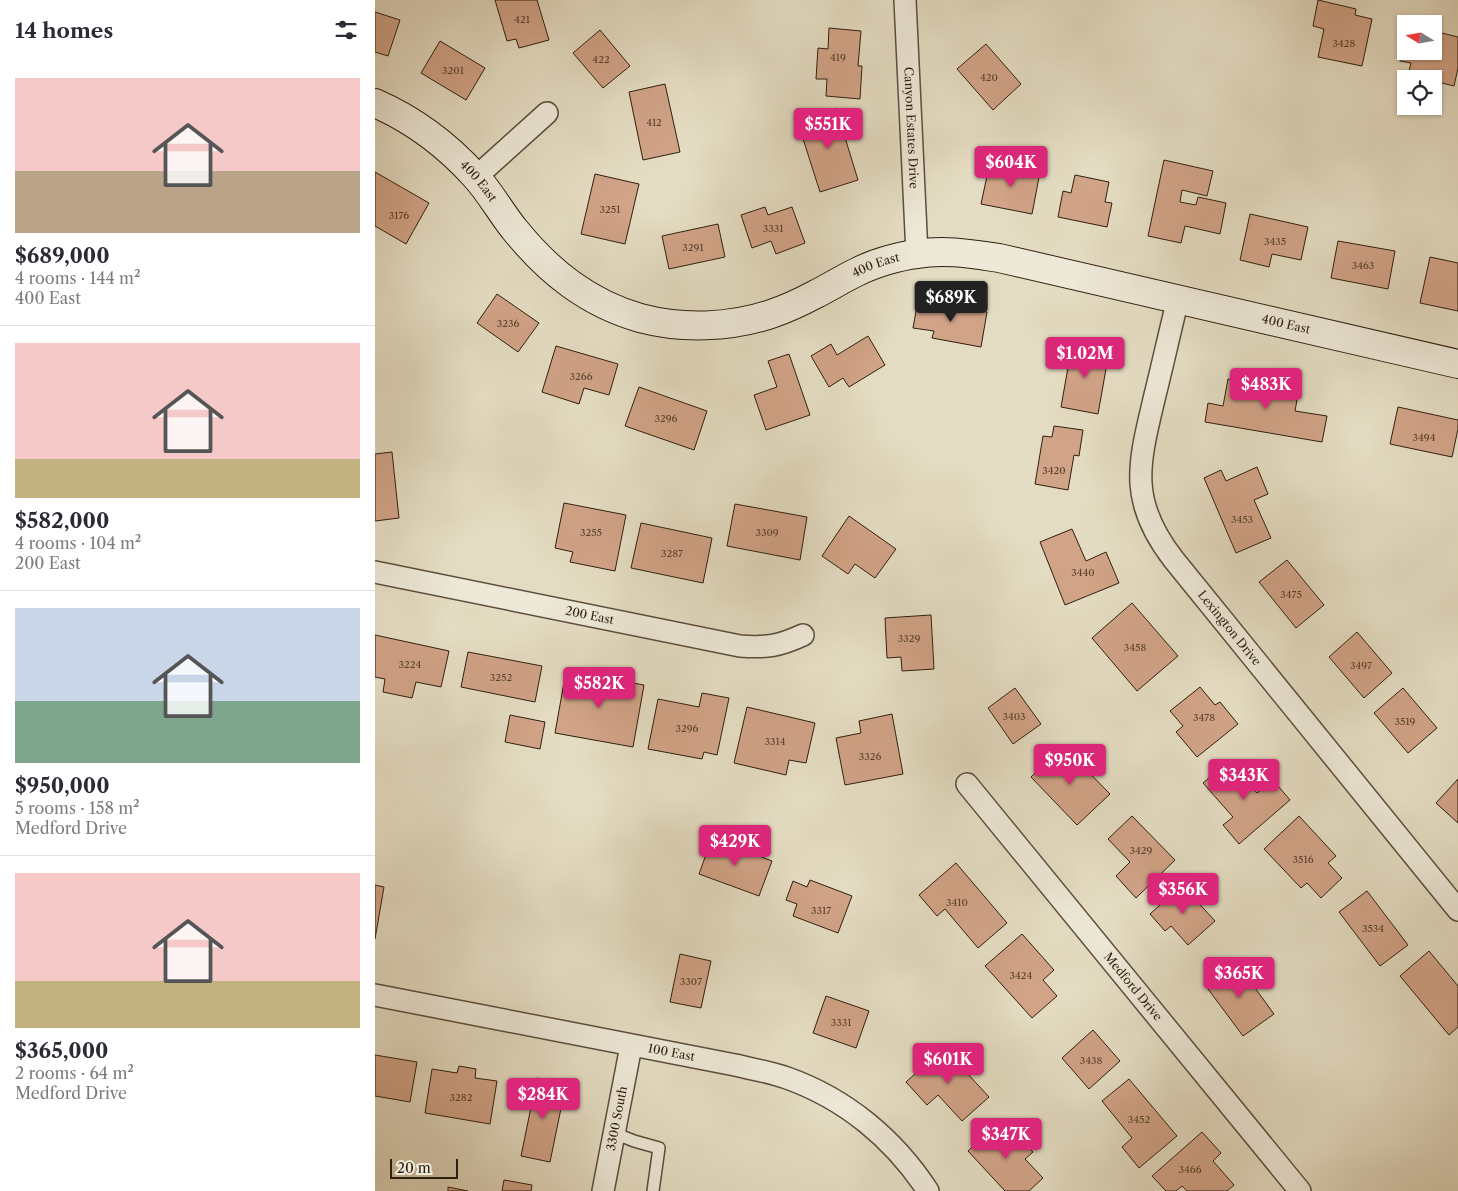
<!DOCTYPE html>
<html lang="en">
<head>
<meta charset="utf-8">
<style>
  body { margin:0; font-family:"Libre Caslon Text",serif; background:#f7f7f7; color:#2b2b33; height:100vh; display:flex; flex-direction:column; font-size:19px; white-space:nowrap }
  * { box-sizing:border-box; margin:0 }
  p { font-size:16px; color:#7c7c81 }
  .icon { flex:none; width:28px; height:28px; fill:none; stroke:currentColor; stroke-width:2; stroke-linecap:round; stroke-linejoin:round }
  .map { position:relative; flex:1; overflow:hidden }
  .drawer { display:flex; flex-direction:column; background:#fff; width:375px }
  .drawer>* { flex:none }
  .needle { width:32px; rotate:281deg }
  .controls { position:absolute; left:1022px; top:15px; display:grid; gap:10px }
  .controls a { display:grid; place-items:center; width:45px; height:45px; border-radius:0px; background:#fff; box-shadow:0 1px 4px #0004; font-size:25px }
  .scale { position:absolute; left:15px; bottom:12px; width:68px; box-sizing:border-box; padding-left:5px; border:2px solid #2f1f0f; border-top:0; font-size:14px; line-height:18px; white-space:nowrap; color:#2f1f0f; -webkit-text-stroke:4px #ede8d7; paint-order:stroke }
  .price { position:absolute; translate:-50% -42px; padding:0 11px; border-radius:5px; background:#db2777; color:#fff; font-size:16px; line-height:32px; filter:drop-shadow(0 1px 2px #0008) }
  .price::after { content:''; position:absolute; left:50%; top:30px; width:15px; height:11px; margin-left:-8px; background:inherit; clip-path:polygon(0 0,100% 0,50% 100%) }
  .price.selected { background:#222; color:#fff }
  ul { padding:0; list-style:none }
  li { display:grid; align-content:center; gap:10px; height:265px; padding:0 15px }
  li+li { border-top:1px solid #e1e1e2 }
  li span { display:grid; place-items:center; height:155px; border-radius:0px; color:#555 }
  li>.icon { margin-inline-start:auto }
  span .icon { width:90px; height:90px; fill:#fffc; stroke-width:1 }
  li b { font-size:21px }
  h2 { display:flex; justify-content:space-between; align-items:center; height:60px; padding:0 15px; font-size:21px }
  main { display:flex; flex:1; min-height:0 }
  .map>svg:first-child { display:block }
  .building { fill:#d1a387; stroke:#2f1f0f }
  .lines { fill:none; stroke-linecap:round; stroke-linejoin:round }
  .lane-casing { stroke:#5c4e3c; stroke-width:14 }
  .street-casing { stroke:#5c4e3c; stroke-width:24 }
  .secondary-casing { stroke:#2f1f0f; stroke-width:30 }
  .lane { stroke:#ede8d7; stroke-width:11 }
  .street { stroke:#ede8d7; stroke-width:21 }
  .secondary { stroke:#ede8d7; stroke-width:28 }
  .labels { text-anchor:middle; stroke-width:4; stroke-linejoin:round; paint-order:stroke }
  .number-label { font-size:10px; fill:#58402d }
  .street-label { font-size:12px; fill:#2f1f0f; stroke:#ede8d7 }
</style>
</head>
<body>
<main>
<section class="drawer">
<h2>14 homes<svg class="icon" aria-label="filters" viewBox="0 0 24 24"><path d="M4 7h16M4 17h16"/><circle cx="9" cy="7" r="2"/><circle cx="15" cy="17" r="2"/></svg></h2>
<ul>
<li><span style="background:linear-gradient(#f6c9c9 60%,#b9a48a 0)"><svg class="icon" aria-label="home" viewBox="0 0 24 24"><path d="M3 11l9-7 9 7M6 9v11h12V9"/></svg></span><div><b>$689,000</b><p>4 rooms · 144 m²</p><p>400 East</p></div></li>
<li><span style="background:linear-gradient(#f6c9c9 75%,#c2b280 0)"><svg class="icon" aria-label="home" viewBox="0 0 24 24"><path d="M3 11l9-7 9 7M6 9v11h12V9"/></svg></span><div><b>$582,000</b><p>4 rooms · 104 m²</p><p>200 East</p></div></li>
<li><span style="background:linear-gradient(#c9d6e8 60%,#7fa58c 0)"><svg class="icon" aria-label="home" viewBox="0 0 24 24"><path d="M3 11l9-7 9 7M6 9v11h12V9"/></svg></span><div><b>$950,000</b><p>5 rooms · 158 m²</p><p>Medford Drive</p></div></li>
<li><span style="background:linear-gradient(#f6c9c9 70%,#c2b280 0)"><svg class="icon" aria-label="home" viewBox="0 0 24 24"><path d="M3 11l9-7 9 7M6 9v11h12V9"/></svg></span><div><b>$365,000</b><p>2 rooms · 64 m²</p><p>Medford Drive</p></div></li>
</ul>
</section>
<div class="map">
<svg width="1083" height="1191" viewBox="0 0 1083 1191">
  <rect width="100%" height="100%" fill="#e4dcc2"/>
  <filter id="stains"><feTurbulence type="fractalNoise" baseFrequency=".004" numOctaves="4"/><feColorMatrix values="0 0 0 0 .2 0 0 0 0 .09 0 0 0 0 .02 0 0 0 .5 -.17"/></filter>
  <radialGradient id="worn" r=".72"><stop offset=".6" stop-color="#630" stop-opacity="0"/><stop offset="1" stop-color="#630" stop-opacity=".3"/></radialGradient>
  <g class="building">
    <polygon points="120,0 162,0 174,40 144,48 141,39 132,41"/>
    <polygon points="943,0 981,9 980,15 997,19 987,66 943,57 949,29 938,26"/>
    <polygon points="0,12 25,20 13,56 0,52"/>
    <polygon points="1035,19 1056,24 1034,24"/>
    <polygon points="454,28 486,31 483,66 487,66 485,99 451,96 452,79 441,79 443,48 453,49"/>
    <polygon points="225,30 255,66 228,88 198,53"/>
    <polygon points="1059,31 1083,37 1083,68 1079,86 1059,81 1059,79 1050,79 1033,75 1036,63 1025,61 1031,35 1031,51 1059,51"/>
    <polygon points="65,41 110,68 91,100 46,73"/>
    <polygon points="611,44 646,84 618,110 582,69"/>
    <polygon points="290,84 305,152 268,160 254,92"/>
    <polygon points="461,108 483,180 445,192 422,120"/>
    <polygon points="789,160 838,171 832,196 807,190 805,202 821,205 823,197 851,203 845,234 810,226 806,243 773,236"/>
    <polygon points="615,162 665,172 657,214 606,204"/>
    <polygon points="0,172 54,203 31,244 0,226"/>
    <polygon points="220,174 264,184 250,244 206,234"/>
    <polygon points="700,175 734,182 730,202 737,203 732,227 683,217 688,191 696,193"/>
    <polygon points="390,207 393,215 417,207 430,243 401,254 396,241 377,248 366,215"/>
    <polygon points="875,214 933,227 926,260 897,254 894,267 865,260"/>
    <polygon points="343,224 350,257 294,269 287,236"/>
    <polygon points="963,241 1020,251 1013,289 956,278"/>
    <polygon points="1055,257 1083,263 1083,311 1045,303"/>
    <polygon points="122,294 164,323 143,352 102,323"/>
    <polygon points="543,300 612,312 606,347 557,338 559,331 538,328"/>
    <polygon points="493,336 510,365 474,387 468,378 454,387 436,356 456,344 462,355"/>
    <polygon points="697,345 734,352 723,414 686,407"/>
    <polygon points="181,346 243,364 234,395 209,388 204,404 167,392"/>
    <polygon points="414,354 435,415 391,430 379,395 402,387 393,361"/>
    <polygon points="884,375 917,381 915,398 922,400 920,411 952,416 947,442 830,422 833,403 848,406 853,379 882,384"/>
    <polygon points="264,387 332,411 319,450 250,426"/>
    <polygon points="1023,407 1083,420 1083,429 1077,457 1015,444"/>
    <polygon points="679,426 708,430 704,456 699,455 693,490 660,484 668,436 677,437"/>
    <polygon points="17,452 24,518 0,521 0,454"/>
    <polygon points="882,467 893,494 879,500 896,538 861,553 829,478 846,470 851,481"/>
    <polygon points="189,503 251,515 240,571 195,562 198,552 180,548"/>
    <polygon points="360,504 432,517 425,560 352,546"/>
    <polygon points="474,516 521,549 500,578 480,564 473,574 447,556"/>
    <polygon points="266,523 337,538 328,583 256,568"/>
    <polygon points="697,529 711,561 731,552 744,583 690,605 665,542"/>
    <polygon points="912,560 949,605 921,628 884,582"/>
    <polygon points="757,603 803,656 762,691 717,638"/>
    <polygon points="556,615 559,669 527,671 526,657 512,658 510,618"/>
    <polygon points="982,632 1017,673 989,698 954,657"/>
    <polygon points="0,635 74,651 66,687 41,682 37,698 8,692 10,679 0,677"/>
    <polygon points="93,652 167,666 160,702 86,687"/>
    <polygon points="191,671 269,685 258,747 180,733"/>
    <polygon points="825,687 840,705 845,702 863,724 822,757 801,732 808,726 795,711"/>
    <polygon points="640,688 666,724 638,744 613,708"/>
    <polygon points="1028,688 1062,728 1033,753 999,713"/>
    <polygon points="327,693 354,698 342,755 329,752 327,759 273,749 283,699 324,707"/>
    <polygon points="372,707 440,723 431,763 414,760 411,775 359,763"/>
    <polygon points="517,714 528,774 470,785 461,738 486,733 484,721"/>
    <polygon points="135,715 170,722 165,749 130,742"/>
    <polygon points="688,746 735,794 702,825 656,777"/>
    <polygon points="855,760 882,793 898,780 915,800 864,844 848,825 858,817 828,783"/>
    <polygon points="1083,779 1083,823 1061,803"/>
    <polygon points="757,816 800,860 761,898 741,876 755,862 733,839"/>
    <polygon points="924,816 961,856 953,863 967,878 946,898 932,883 926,888 889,849"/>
    <polygon points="337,838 397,861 384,896 324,874"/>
    <polygon points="581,863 632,923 603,948 570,909 562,916 544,895"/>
    <polygon points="435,880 477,896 463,933 418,916 422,904 411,900 418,881 432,887"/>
    <polygon points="0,885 9,887 0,939"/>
    <polygon points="807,885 840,921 813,945 796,926 790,931 775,914"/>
    <polygon points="992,891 1033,945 1005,966 964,912"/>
    <polygon points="647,934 679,970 668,980 682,996 657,1018 610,966"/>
    <polygon points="1054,951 1083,986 1083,1027 1074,1035 1025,976"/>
    <polygon points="305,954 336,961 326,1008 295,1002"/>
    <polygon points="861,962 899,1014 868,1036 830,985"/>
    <polygon points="451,996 494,1011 481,1048 438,1033"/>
    <polygon points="718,1030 745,1061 714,1089 687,1058"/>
    <polygon points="569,1048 614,1097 587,1121 563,1095 552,1105 531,1082"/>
    <polygon points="0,1055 42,1062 35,1102 0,1096"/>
    <polygon points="84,1066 101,1069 100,1078 122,1081 115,1124 50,1113 57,1069 82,1073"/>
    <polygon points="162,1078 191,1084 175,1162 146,1156"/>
    <polygon points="754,1079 802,1136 764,1168 747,1147 757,1138 727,1101"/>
    <polygon points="621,1124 632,1135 637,1131 658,1152 650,1159 668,1178 654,1191 630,1191 593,1151"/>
    <polygon points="827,1132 846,1153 838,1161 859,1185 852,1191 812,1191 807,1186 801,1191 791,1191 777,1176"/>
    <polygon points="129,1180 157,1185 156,1191 127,1191"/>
    <polygon points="73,1187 93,1191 73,1191"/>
  </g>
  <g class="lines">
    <defs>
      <polyline id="lane" points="239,1133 259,1141 284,1148 278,1191"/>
      <g id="street">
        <path id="s1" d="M530 0 542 254"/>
        <polyline points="101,177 172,113"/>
        <path id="s2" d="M803 299C795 331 788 363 780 395 764 463 752 500 799 560L1083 910"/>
        <path id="s3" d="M0 572 365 646C392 648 404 646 428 635"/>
        <path id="s4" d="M592 784 925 1191"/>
        <path id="s5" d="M0 995 360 1065C377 1069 395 1072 412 1078 471 1099 519 1139 553 1191"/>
        <path id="s6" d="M228 1191 256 1046"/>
      </g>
      <g id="secondary">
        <path id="s7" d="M0 103C39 120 71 144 100 176 115 192 126 213 140 230 174 272 213 303 265 318 306 329 355 328 396 314 411 309 426 302 441 294 455 287 469 278 484 271 500 263 524 256 542 254 569 249 597 254 624 258L1083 364"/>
      </g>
    </defs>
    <use href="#lane" class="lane-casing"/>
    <use href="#street" class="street-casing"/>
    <use href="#secondary" class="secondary-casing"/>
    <use href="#lane" class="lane"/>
    <use href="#street" class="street"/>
    <use href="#secondary" class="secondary"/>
  </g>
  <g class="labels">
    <g class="number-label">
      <text x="147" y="23">421</text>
      <text x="969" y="47">3428</text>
      <text x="463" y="61">419</text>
      <text x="226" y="63">422</text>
      <text x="78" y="74">3201</text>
      <text x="614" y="81">420</text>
      <text x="279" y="126">412</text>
      <text x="235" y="213">3251</text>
      <text x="24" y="219">3176</text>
      <text x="398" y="232">3331</text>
      <text x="900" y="245">3435</text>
      <text x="318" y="251">3291</text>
      <text x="988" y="269">3463</text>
      <text x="133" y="327">3236</text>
      <text x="206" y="380">3266</text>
      <text x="291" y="422">3296</text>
      <text x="1049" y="441">3494</text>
      <text x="679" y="474">3420</text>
      <text x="867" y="523">3453</text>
      <text x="216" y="536">3255</text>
      <text x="392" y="536">3309</text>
      <text x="297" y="557">3287</text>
      <text x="708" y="576">3440</text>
      <text x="916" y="598">3475</text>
      <text x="534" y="642">3329</text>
      <text x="760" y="651">3458</text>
      <text x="35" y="668">3224</text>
      <text x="986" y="669">3497</text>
      <text x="126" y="681">3252</text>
      <text x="639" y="720">3403</text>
      <text x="829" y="721">3478</text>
      <text x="1030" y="725">3519</text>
      <text x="312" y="732">3296</text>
      <text x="400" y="745">3314</text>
      <text x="495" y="760">3326</text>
      <text x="766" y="854">3429</text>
      <text x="928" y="863">3516</text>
      <text x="582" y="906">3410</text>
      <text x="446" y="914">3317</text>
      <text x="998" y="932">3534</text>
      <text x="646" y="979">3424</text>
      <text x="316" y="985">3307</text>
      <text x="466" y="1026">3331</text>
      <text x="716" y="1064">3438</text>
      <text x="86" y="1101">3282</text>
      <text x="764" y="1123">3452</text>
      <text x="815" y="1173">3466</text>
    </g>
    <g class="street-label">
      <text dy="4" stroke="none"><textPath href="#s1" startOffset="128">Canyon Estates Drive</textPath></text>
      <text dy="4" stroke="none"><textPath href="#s7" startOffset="131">400 East</textPath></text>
      <text dy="4" stroke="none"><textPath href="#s7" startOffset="596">400 East</textPath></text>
      <text dy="4" stroke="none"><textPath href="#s7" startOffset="1016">400 East</textPath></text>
      <text dy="4" stroke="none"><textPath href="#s3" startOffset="219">200 East</textPath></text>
      <text dy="4" stroke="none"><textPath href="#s2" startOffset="361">Lexington Drive</textPath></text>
      <text dy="4" stroke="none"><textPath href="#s4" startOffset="262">Medford Drive</textPath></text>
      <text dy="4" stroke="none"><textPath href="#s5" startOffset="302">100 East</textPath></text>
      <text dy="4" stroke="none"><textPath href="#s6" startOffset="74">3300 South</textPath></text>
    </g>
  </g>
  <rect width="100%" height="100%" filter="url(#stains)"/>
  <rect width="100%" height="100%" fill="url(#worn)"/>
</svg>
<div class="controls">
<a><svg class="needle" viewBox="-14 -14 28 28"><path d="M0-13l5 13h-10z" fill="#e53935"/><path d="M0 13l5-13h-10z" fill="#7c7c81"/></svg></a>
<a><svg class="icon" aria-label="locate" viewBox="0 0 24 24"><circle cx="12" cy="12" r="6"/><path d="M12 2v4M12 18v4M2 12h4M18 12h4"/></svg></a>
</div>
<div class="scale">20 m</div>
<b class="price" style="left:453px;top:150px">$551K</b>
<b class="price" style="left:636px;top:188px">$604K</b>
<b class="price selected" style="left:576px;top:323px">$689K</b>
<b class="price" style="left:710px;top:379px">$1.02M</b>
<b class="price" style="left:891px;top:410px">$483K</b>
<b class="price" style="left:224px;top:709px">$582K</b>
<b class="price" style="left:695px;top:786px">$950K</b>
<b class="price" style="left:869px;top:801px">$343K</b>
<b class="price" style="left:360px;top:867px">$429K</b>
<b class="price" style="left:808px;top:915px">$356K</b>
<b class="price" style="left:864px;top:999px">$365K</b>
<b class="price" style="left:573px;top:1085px">$601K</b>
<b class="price" style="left:168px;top:1120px">$284K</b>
<b class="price" style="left:631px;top:1160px">$347K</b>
</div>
</main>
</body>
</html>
